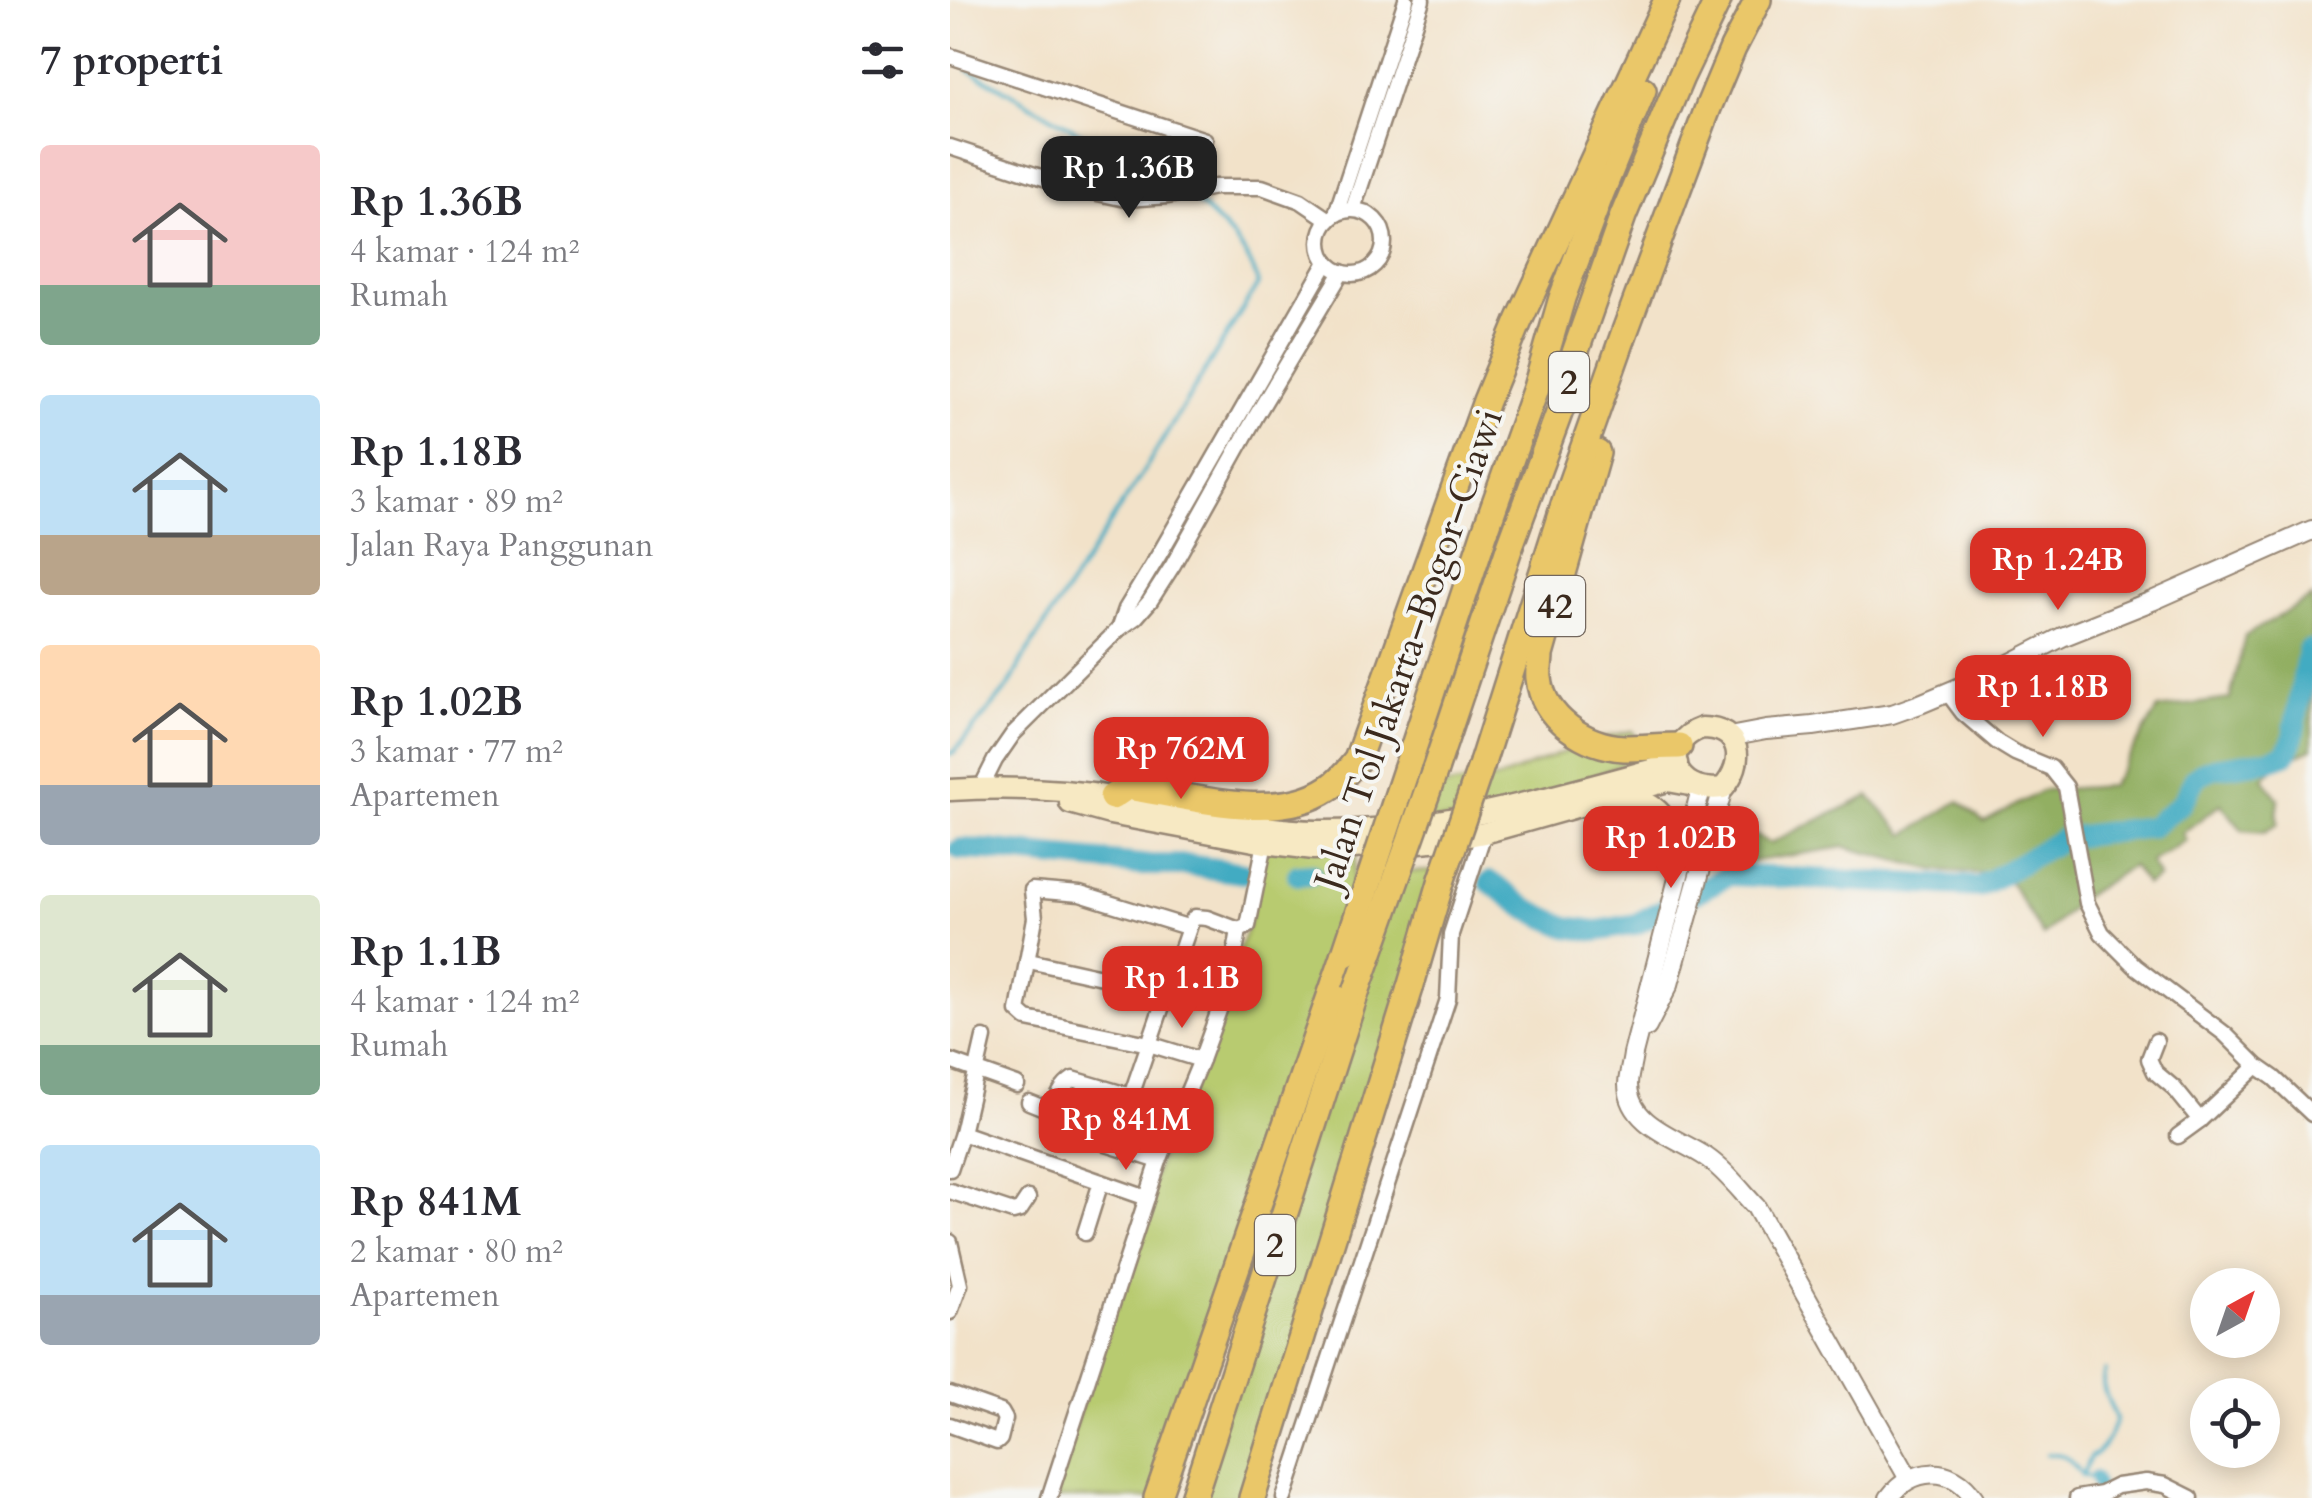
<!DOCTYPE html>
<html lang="id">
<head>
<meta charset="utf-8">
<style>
  body { margin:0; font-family:Cardo,serif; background:#f2f2f3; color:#2b2b33; height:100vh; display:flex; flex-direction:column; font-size:38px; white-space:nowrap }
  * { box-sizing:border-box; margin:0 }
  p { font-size:32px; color:#7c7c81 }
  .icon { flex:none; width:55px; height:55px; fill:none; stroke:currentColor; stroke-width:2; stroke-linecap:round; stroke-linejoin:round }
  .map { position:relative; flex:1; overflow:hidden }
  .sheet { display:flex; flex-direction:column; background:#fff; width:950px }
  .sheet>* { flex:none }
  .needle { width:65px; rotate:40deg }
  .tools { position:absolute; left:1240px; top:1268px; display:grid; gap:20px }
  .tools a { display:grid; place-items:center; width:90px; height:90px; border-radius:50%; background:#fff; box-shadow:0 5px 25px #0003; font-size:50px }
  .price { position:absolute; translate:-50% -85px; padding:0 22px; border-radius:20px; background:#d93025; color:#fff; font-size:32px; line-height:65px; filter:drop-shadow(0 2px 5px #0008) }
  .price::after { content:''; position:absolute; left:50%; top:60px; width:30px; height:22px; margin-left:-15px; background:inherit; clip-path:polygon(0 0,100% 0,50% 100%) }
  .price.active { background:#222; color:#fff }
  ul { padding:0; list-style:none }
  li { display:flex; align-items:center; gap:30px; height:250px; padding:0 40px }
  li span { display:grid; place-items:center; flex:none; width:280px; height:200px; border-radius:10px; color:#555 }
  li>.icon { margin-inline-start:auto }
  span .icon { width:120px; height:120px; fill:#fffc; stroke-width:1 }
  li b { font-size:42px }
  h2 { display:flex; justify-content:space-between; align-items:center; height:120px; padding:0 40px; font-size:42px }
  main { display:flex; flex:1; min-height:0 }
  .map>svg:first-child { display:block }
  .green { fill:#b8cb6f; stroke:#7a7a46; stroke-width:2.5 }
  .forest { fill:#92af62; stroke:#666c40; stroke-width:2.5 }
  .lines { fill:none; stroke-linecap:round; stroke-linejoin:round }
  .stream { stroke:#42abc2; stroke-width:4 }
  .canal { stroke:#42abc2; stroke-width:12 }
  .river { stroke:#42abc2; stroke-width:22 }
  .minor-casing { stroke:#968674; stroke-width:19 }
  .tertiary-casing { stroke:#968674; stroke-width:22 }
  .secondary-casing { stroke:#968674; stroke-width:25 }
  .motorway-casing { stroke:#968674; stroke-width:30 }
  .minor { stroke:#fff; stroke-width:14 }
  .tertiary { stroke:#fff; stroke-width:18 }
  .secondary { stroke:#f7e9c3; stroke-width:20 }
  .motorway { stroke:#eac769; stroke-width:25 }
  .motorway-bridge-casing { stroke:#968674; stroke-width:30; stroke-linecap:butt }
  .motorway-bridge { stroke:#eac769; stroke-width:25 }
  .labels { text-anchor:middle; stroke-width:8; stroke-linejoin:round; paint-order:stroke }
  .shield { fill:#f6f6f2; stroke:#73675e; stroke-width:2.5 }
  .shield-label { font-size:35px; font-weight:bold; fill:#3b2a1e }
  .street-label { font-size:38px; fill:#3b2a1e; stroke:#f6f6f2 }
</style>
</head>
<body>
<main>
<section class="sheet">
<h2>7 properti<svg class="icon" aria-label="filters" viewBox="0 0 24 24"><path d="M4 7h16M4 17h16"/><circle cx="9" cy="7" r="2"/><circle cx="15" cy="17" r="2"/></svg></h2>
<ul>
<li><span style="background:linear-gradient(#f6c9c9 70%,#7fa58c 0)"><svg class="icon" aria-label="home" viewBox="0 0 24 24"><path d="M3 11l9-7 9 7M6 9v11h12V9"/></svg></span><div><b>Rp 1.36B</b><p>4 kamar · 124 m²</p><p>Rumah</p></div></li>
<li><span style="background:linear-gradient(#bfe0f5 70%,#b9a48a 0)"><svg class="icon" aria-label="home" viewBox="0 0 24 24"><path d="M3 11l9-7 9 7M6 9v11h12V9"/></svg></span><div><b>Rp 1.18B</b><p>3 kamar · 89 m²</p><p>Jalan Raya Panggunan</p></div></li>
<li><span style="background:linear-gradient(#ffd9b3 70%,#9aa5b1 0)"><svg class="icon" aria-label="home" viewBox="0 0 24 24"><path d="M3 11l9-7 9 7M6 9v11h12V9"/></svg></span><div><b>Rp 1.02B</b><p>3 kamar · 77 m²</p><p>Apartemen</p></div></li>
<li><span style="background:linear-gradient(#dfe7d0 75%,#7fa58c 0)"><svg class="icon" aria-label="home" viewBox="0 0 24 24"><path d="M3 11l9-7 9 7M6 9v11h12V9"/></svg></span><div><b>Rp 1.1B</b><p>4 kamar · 124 m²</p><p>Rumah</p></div></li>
<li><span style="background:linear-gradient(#bfe0f5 75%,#9aa5b1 0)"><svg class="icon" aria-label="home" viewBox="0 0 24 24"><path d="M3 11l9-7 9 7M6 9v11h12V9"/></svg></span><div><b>Rp 841M</b><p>2 kamar · 80 m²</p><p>Apartemen</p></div></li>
</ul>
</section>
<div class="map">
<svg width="1362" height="1498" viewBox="0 0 1362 1498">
  <rect width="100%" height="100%" fill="#f6f6f2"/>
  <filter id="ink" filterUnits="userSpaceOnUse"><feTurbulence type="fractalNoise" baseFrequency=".01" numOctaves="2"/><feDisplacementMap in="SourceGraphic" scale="20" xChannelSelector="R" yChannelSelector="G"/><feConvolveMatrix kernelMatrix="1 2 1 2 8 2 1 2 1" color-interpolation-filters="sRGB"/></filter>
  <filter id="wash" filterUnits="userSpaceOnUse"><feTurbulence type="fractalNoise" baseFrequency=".0048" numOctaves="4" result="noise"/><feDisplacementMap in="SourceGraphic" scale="40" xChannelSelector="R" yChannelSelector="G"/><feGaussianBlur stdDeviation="2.25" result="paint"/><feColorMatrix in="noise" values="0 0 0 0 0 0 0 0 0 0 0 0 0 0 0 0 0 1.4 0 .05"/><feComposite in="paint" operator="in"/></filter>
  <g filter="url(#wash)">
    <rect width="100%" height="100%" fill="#f2e2c9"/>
    <g class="green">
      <polygon points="682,731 699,753 548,816 478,821 489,787 550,778 641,741"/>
      <polygon points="318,827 409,829 395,953 207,1498 101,1498 209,1161 298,926"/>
      <polygon points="494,871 302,1498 243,1498 447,872"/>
    </g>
    <polygon class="forest" points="1362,597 1362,749 1329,763 1313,778 1329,800 1327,816 1328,824 1314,832 1292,830 1271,804 1232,833 1236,840 1200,862 1209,877 1196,885 1182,866 1133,897 1093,936 1056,875 985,870 895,847 786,864 796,831 820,843 919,796 955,835 1009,801 1034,822 1094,790 1161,786 1208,709 1280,699 1295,636"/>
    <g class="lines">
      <g class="stream">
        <polyline points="18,69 223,186"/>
        <path d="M0 754 5 751 59 686 74 657 195 469 308 284C300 249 270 223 244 200"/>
        <path d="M1097 1455C1117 1450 1121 1462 1132 1475"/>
        <path d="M1145 1477 1132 1476 1140 1457C1156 1450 1160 1435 1166 1419 1161 1403 1148 1388 1155 1371"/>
      </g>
      <polyline class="canal" points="1145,1477 1151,1498"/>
      <g class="river">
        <polyline points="10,849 38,850 193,865 238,865 293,873"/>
        <polyline points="348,875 361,874"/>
        <polyline points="540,882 577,909 617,927 647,931 686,924 779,875 1029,887 1114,838 1201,827 1232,803 1245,778 1251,773 1264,768 1319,760 1336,754 1342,742 1358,650 1362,650"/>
      </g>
    </g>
  </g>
  <g filter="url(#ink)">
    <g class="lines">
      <defs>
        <g id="minor">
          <polyline points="0,56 255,140"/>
          <polyline points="0,147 124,188 176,199 218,196 265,187 312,187 351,201 379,220"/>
          <polyline points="403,209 472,0"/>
          <circle cx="402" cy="242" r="32"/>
          <polyline points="386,214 456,0"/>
          <polyline points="169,629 176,609 210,553 377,262"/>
          <polyline points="998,693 1013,713 1047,742 1065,753 1101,768 1116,787 1137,903 1152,933 1185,966 1275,1034 1307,1066 1324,1078 1362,1114"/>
          <polyline points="31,788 45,760 63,734 169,629 186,617 200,601 223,565 306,416 392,272"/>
          <polyline points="237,927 130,894 82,890 85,918 68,1011 77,1019 199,1044 251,1060"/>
          <polyline points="79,961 147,976 218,984"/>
          <polyline points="1206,1041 1199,1059 1205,1072 1224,1088 1250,1120"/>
          <polyline points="0,1061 67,1085"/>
          <path d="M181 1096 123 1079C112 1086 106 1099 104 1112L164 1131 167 1130 181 1096 241 922 245 917 257 918 289 930"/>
          <polyline points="79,1102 104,1112"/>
          <polyline points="12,1133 197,1198"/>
          <polyline points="1228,1136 1250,1120 1307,1066"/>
          <polyline points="156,1144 209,1161"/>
          <polyline points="0,1169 12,1133 34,1038"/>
          <polyline points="0,1191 63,1212 70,1210 78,1198"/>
          <polyline points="135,1233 151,1182"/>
          <polyline points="0,1242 10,1285 0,1312"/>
          <polyline points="0,1394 51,1412 55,1419 50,1439 47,1442 0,1425"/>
          <polyline points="99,1498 209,1161 251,1060 281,977 289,930 298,926 315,843"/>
          <polyline points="334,1498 498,999 501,934 534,833"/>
          <polyline points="1127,1498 1151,1494 1167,1486 1196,1482 1215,1485 1241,1498"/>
        </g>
        <g id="tertiary">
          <polyline points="779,737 816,730 863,726 942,714 970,704 1032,678 1112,637 1202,601 1362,530"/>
          <path d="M751 789 683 1054C682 1064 678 1076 678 1085 679 1126 728 1138 756 1157 775 1170 790 1190 806 1207L959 1479"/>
          <polyline points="697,1027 719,984 773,788"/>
          <path d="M939 1498C962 1467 1002 1464 1024 1498"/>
        </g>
        <g id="secondary">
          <path d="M752 728C792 728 796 762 773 788 722 795 708 743 752 728Z"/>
          <path d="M0 790C55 787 112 788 167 798 232 809 303 831 369 831 492 832 610 794 727 763"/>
          <path d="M672 797C714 801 716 822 733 856"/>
          <polyline points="120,803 160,814 315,843 364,849 404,848 503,839 534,833 718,781 740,785"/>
        </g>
        <g id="motorway">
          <path d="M647 453 590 655C590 662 588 671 589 678 593 719 636 746 674 748 692 748 711 746 729 746"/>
          <polyline points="532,763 619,489 675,331 758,108 783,48 808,0"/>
          <polyline points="456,770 534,534 586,388 612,298 651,193 693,90"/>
          <polyline points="485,770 560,546 615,397 625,353 673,216 731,77 768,0"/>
          <path d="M162 797 177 787C236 795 326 824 379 788 390 781 399 770 407 760L536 401 569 321 717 0"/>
          <polyline points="207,1498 395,953"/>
          <polyline points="243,1498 406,992"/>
          <polyline points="302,1498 460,988"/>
        </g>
      </defs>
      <use href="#minor" class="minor-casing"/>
      <use href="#tertiary" class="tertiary-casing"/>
      <use href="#secondary" class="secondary-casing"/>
      <use href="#motorway" class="motorway-casing"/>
      <use href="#minor" class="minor"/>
      <use href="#tertiary" class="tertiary"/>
      <use href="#secondary" class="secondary"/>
      <use href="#motorway" class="motorway"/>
      <defs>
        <g id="motorway-bridge">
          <polyline points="395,953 456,770"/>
          <polyline points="460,988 492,879 532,763"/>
          <polyline points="406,992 485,770"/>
        </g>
      </defs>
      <use href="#motorway-bridge" class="motorway-bridge-casing"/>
      <use href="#motorway-bridge" class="motorway-bridge"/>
    </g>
  </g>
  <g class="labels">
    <g class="shield">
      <rect x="599" y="352" width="40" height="60" rx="8"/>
      <rect x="575" y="576" width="60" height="60" rx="8"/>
      <rect x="305" y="1215" width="40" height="60" rx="8"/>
    </g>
    <g class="shield-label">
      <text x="619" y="394">2</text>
      <text x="605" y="618">42</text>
      <text x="325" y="1257">2</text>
    </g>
    <g class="street-label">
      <text transform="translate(458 649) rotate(-71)" y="13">Jalan Tol Jakarta–Bogor–Ciawi</text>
    </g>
  </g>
</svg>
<div class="tools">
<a><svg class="needle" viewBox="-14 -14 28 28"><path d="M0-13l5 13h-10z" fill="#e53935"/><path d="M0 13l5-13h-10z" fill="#7c7c81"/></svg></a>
<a><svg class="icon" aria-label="locate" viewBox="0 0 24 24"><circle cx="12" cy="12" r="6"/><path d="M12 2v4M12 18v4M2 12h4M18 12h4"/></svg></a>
</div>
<b class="price active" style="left:179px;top:221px">Rp 1.36B</b>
<b class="price" style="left:1108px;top:613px">Rp 1.24B</b>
<b class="price" style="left:1093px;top:740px">Rp 1.18B</b>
<b class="price" style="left:231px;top:802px">Rp 762M</b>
<b class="price" style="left:721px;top:891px">Rp 1.02B</b>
<b class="price" style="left:232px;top:1031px">Rp 1.1B</b>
<b class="price" style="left:176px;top:1173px">Rp 841M</b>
</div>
</main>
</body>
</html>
